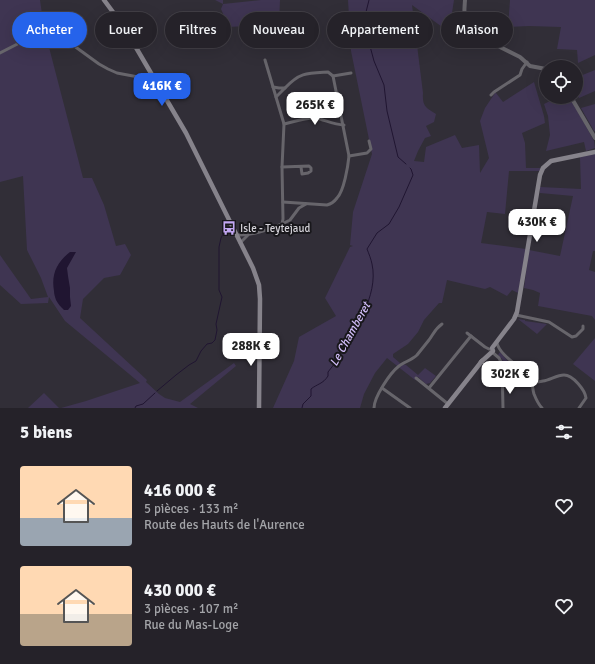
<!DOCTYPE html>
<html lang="fr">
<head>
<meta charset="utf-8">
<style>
  body { margin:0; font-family:Signika,sans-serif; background:#312f35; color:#f1f3f6; height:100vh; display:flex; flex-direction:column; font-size:15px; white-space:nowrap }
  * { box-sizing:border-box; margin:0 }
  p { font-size:13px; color:#a3a4a8 }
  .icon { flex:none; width:22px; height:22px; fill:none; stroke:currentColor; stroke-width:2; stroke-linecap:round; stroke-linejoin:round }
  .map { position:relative; height:408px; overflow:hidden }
  .panel { display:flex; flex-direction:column; background:#252229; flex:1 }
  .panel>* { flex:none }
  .top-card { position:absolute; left:12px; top:12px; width:571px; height:36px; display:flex; gap:8px }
  .fabs { position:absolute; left:539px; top:60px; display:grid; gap:8px }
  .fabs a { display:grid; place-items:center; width:44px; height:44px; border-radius:50%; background:#252229; box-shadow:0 4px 16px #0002,0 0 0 1px #423f46; font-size:20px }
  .price { position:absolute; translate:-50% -34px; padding:0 9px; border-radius:8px; background:#fff; color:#222; font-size:13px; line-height:26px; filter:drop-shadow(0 1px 2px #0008) }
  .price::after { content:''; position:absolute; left:50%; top:24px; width:12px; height:9px; margin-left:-6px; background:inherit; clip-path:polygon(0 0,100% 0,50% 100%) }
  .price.current { background:#2563eb; color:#fff }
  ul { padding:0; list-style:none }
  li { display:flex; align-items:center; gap:12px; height:100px; padding:0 20px }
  li span { display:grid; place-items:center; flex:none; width:112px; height:80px; border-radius:4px; color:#555 }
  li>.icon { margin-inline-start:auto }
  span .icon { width:48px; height:48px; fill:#fffc; stroke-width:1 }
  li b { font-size:17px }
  h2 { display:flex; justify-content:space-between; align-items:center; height:48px; padding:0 20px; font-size:17px }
  .chip { padding:0 14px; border-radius:18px; background:#252229; box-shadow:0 4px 16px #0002,0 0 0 1px #423f46; font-size:14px; line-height:36px }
  .chip.current { background:#2563eb; color:#fff }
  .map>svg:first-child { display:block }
  .green { fill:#3f3552 }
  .water { fill:#201531 }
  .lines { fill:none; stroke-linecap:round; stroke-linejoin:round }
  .stream { stroke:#201531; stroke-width:1 }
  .minor { stroke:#67656b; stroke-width:3 }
  .tertiary { stroke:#67656b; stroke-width:4 }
  .secondary { stroke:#86838b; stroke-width:4.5 }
  .labels { text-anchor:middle; stroke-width:4; stroke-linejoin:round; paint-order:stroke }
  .poi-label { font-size:11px; fill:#d4d2d8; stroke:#18171b; text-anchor:start }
  .water-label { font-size:12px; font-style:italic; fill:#d1bdf8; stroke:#18171b }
</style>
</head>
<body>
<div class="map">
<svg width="595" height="408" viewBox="0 0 595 408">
  <rect width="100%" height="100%" fill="#312e37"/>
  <g class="green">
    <polygon points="0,0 40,0 44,28 83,178 92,178 104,205 116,246 125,244 131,255 120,275 104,278 83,299 80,318 147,380 146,382 159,394 165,398 180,402 234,363 236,366 190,404 198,408 61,408 86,401 140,383 65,321 49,297 48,303 21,304 0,285 0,255 31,299 48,297 41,278 27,250 23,176 0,182"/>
    <polygon points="215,0 223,0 223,4 261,0 280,0 279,24 229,27 221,9 223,4"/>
    <path d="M348 0H454L449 32 412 5 423 93C422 106 426 108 436 114L434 122 426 126 431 136 425 138 418 151 414 161 424 162 426 147 455 135 462 148 479 145 480 173 489 158 480 121 485 108 495 93H496L503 102 534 82 544 116 545 123 522 133 525 143 526 168H541L539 171H509L505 214 487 212 481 243 526 249 518 293 512 290 507 296 490 287 485 289 447 280 442 303H439L424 320 418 332 408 344 393 354V357L400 363 406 365 418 375 425 368 436 376 430 383 426 384 418 377 415 380 387 358 375 373 364 394 360 408H273L294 361 299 337 336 316 325 298 350 247 353 246 350 245 353 212 372 154 351 51Z"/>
    <polygon points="510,0 595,0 595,55 578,63 577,50 557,49 561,27 529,26 508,27"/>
    <polygon points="595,70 595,91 579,98 576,93 576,90 583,87 580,76"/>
    <polygon points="558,97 571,99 594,141 595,148 586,151 584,142 546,151 550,135 548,116 544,104"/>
    <polygon points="595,104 595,131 594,131 581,108"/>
    <polygon points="595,154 595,251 593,251 589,270 595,272 595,320 592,316 538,306 540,293 533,290 524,288 529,250 560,256 573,196 540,193 540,187 581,189 580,157"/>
    <polygon points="518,319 525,320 525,321 547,324 537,334"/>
    <polygon points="595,338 595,381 573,364"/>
    <path d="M500 352 507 360 519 370H520L528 376 526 380C518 380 509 382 503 375L504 365H503L502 359 498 355Z"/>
    <polygon points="44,393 59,408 28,408"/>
  </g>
  <path class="water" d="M70 252H76L67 268 68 276 70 288V297L71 306 68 310H64C61 307 58 304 56 300 55 297 54 294 54 291 51 274 57 262 70 252Z"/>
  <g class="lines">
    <g class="stream">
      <polyline points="369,0 366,12 367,35 374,61 384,85 387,111 398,157 406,164"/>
      <polyline points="157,391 176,375 189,365 196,361 201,351 207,344 212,343 215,340 217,330 216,324 222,297 219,290 219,247 221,238 224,232"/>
      <polyline points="135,408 136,406 143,404 155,393"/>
      <path d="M302 408 303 404 311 396V389C317 384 323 384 328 376V372L335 363V358C354 334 379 295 372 264 371 259 369 254 367 249L377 233 389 224 399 207 413 175 411 169 410 168"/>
    </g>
    <g class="minor">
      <polyline points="0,53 37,34 43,33 50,33 59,35 99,64 108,69 117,73 149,79 155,79"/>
      <polyline points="273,87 279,88 285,88 276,97"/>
      <path d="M285 88C300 72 308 73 328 72L333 76 351 73"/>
      <polyline points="491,95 494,92 520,75 522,69 527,62"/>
      <path d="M284 124C293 122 307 117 316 118 325 120 334 125 344 125"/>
      <polyline points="349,156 367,153 371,149 369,141"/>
      <polyline points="282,167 309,166 311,168 311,171 308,173 302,174 301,167"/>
      <path d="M283 202 327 205C331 204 334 202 337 198 344 191 348 166 349 156L333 76"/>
      <polyline points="282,224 290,220 299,208 306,204"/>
      <path d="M236 235C252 236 267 230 282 224L283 219 282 167 284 124 265 60"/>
      <polyline points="240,243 248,235"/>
      <polyline points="516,315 549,322 572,337 576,336 583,329 583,326"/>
      <polyline points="467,333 485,347 489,349"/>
      <path d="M497 343C499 353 514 363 522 370 524 372 527 374 529 376 533 381 532 388 534 394 536 399 538 404 542 408"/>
      <polyline points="492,352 499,358 502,364 503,408"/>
      <polyline points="416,378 448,404"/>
      <path d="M502 382C515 382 530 384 543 381 550 380 557 375 564 375 573 375 585 390 586 398L579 408"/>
      <polyline points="382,388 410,408"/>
      <polyline points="429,388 471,336"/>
      <path d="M374 408C374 397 390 373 399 366 404 362 412 360 417 355 421 350 425 345 429 340 434 333 435 329 442 324"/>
    </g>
    <g class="tertiary">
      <path d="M465 0C464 16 462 25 476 35L520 57 530 66 546 69"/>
      <polyline points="571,97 595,138"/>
    </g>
    <g class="secondary">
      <polyline points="104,0 124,27 186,133 253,268 259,285 260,299 259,408"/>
      <polyline points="481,362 493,351 492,348 514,319 517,312 540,175 543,168 551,161 595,152"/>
      <polyline points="445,408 482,361"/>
    </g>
  </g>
  <defs>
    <symbol id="bus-bare" viewBox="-9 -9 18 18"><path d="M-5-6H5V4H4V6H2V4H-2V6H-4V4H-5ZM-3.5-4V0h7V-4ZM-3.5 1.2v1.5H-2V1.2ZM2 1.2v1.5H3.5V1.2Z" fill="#c2a7f2" stroke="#18171b" stroke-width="2.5" paint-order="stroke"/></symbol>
  </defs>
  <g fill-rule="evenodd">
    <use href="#bus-bare" x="219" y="218" width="20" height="20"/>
  </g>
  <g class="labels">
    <g class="poi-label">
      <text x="240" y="232">Isle - Teytejaud</text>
    </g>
    <g class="water-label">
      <text transform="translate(350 334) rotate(-61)" y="4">Le Chamberet</text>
    </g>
  </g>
</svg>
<div class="fabs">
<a><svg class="icon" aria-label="locate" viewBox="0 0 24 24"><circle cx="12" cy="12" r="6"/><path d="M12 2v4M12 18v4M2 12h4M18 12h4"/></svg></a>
</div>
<b class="price current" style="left:162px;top:107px">416K €</b>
<b class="price" style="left:315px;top:126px">265K €</b>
<b class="price" style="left:537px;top:243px">430K €</b>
<b class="price" style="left:251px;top:367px">288K €</b>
<b class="price" style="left:510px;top:395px">302K €</b>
<div class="top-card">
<a class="chip current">Acheter</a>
<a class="chip">Louer</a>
<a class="chip">Filtres</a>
<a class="chip">Nouveau</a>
<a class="chip">Appartement</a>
<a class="chip">Maison</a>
</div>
</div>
<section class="panel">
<h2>5 biens<svg class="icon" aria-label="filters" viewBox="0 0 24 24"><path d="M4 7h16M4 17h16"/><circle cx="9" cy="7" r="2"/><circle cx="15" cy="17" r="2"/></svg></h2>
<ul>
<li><span style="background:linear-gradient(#ffd9b3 65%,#9aa5b1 0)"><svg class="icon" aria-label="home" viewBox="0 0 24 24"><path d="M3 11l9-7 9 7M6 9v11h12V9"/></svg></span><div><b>416 000 €</b><p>5 pièces · 133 m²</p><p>Route des Hauts de l'Aurence</p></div><svg class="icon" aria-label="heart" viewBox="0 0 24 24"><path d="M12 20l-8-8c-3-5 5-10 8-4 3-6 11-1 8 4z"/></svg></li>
<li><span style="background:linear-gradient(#ffd9b3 60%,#b9a48a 0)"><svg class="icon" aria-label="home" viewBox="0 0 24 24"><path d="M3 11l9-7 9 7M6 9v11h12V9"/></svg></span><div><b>430 000 €</b><p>3 pièces · 107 m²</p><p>Rue du Mas-Loge</p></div><svg class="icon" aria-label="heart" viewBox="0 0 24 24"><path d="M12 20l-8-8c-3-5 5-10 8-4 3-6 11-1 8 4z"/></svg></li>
</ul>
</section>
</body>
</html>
